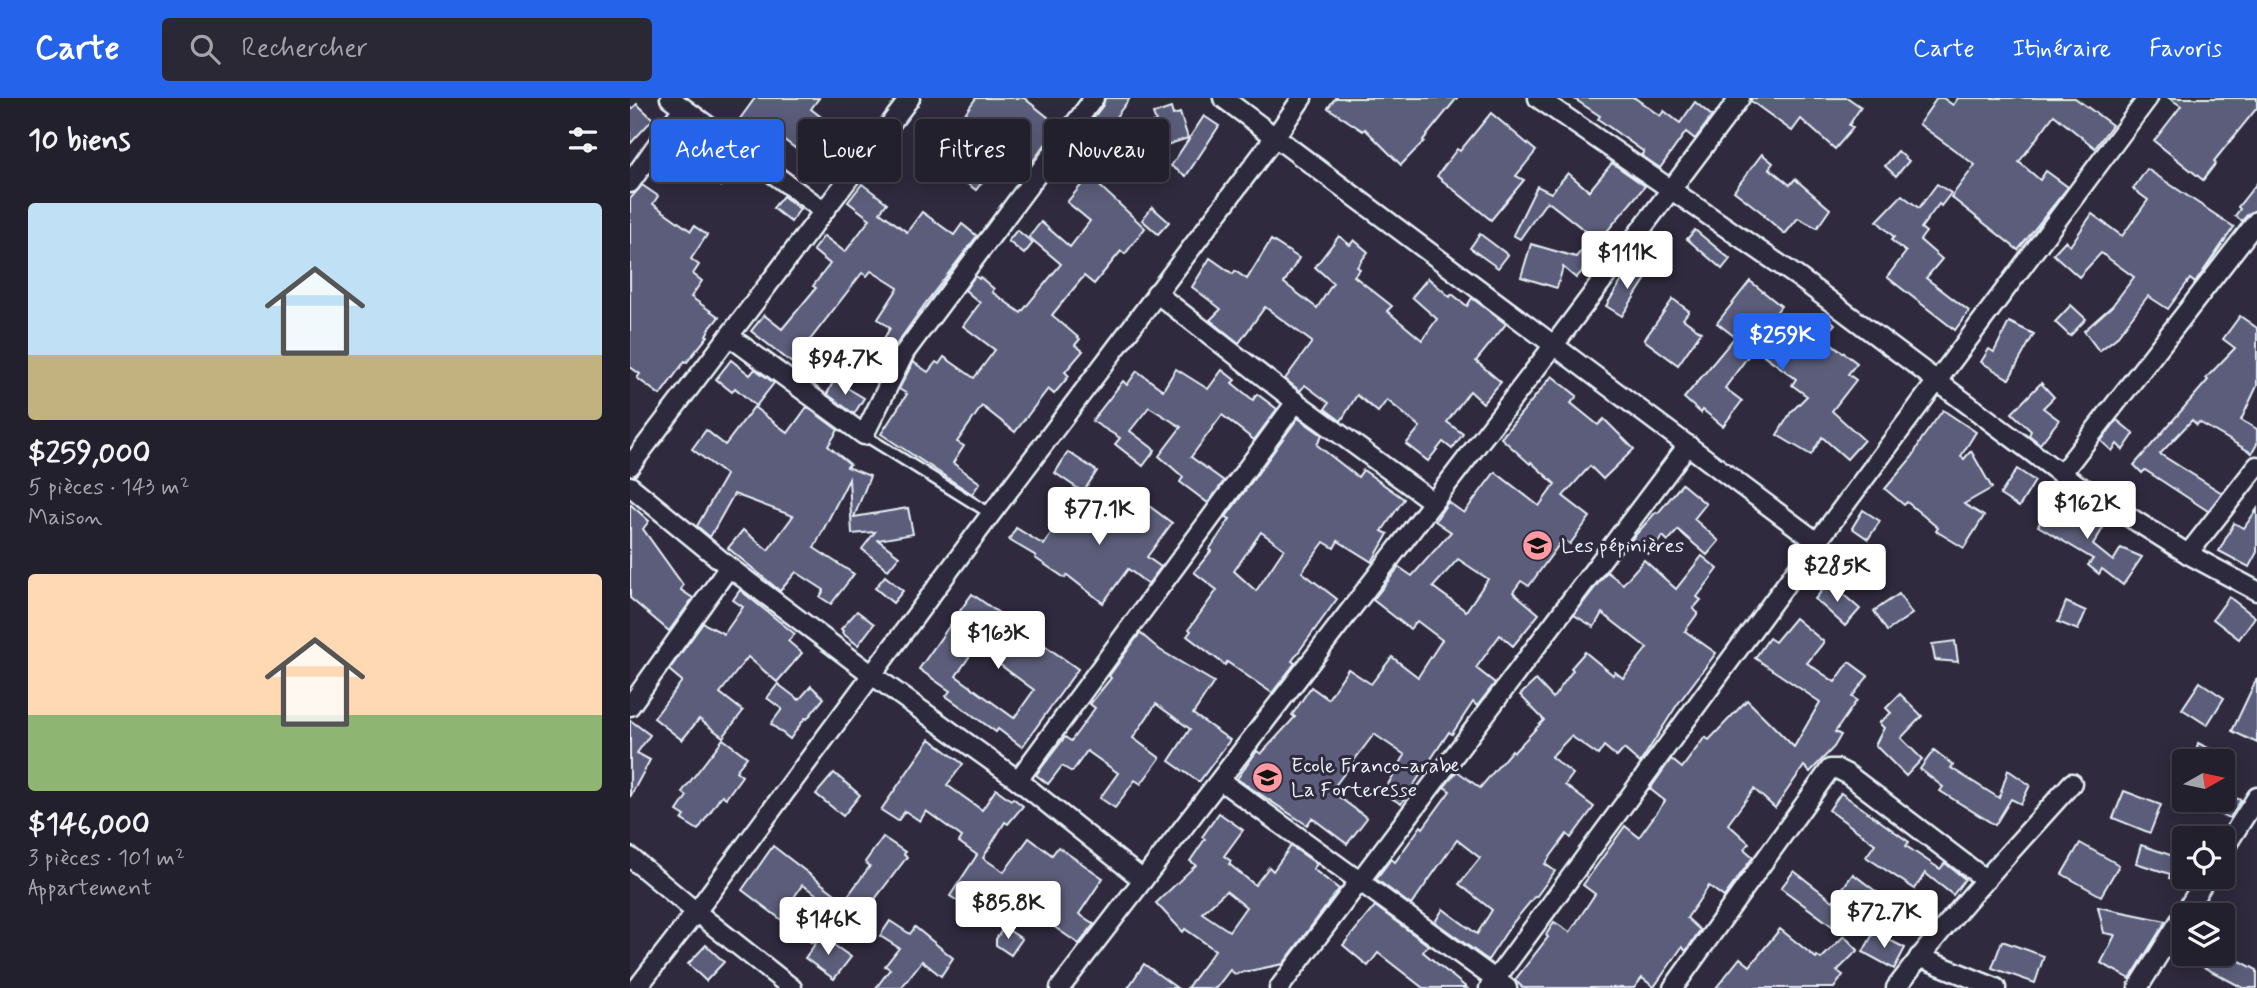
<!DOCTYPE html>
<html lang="fr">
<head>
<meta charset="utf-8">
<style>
  body { margin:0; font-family:Mynerve,sans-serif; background:#2b2836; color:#f1f3f6; height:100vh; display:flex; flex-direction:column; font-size:26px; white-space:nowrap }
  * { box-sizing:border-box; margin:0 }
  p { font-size:23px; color:#a3a3aa }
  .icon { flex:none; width:38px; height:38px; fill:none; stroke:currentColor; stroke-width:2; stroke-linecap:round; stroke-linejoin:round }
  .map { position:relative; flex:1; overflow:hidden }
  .side { display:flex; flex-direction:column; background:#23202e; width:630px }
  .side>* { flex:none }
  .top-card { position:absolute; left:21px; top:21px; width:665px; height:63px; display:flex; gap:14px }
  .needle { width:46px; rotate:81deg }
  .fabs { position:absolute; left:1542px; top:651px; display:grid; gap:14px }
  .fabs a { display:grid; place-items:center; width:63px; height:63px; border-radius:7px; background:#23202e; box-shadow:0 4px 18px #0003,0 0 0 2px #403e4a; font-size:35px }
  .price { position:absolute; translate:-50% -60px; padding:0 16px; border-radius:7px; background:#fff; color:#222; font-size:23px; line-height:46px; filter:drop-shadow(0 2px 4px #0008) }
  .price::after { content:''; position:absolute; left:50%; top:42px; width:21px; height:16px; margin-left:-10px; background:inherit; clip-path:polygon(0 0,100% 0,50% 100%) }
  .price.current { background:#2563eb; color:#fff }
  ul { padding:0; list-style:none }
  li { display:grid; align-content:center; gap:14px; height:371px; padding:0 28px }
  li span { display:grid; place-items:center; height:217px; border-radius:7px; color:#555 }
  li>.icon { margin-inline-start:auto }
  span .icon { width:126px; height:126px; fill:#fffc; stroke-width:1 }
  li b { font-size:30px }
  h2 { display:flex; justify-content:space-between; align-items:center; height:84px; padding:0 28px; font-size:30px }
  .pill { padding:0 24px; border-radius:7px; background:#23202e; box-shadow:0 4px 18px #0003,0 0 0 2px #403e4a; font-size:24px; line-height:63px }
  .pill.current { background:#2563eb; color:#fff }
  header { display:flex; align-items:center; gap:42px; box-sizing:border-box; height:98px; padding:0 35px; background:#2563eb; color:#fff }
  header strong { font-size:33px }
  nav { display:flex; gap:38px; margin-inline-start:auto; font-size:24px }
  .search { width:490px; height:63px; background:#2b2836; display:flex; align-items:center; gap:18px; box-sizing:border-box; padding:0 24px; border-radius:7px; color:#a3a3aa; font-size:26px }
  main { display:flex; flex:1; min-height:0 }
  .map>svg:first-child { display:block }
  .building { fill:#5b5d7a; stroke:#e8f1f8; stroke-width:2; fill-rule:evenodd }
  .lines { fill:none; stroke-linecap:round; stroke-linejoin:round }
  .service-casing { stroke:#e8f1f8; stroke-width:14 }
  .minor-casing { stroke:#e8f1f8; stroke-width:23 }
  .service { stroke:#2f2a3d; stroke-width:9 }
  .minor { stroke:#2f2a3d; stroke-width:18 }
  .labels { text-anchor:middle; stroke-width:6; stroke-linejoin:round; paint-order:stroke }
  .poi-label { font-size:21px; fill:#e8f1f8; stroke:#2f2a3d; text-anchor:start }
</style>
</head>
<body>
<header>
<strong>Carte</strong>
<div class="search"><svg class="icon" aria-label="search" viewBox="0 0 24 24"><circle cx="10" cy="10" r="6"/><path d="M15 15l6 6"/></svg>Rechercher</div>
<nav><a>Carte</a><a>Itinéraire</a><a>Favoris</a></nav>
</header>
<main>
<section class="side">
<h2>10 biens<svg class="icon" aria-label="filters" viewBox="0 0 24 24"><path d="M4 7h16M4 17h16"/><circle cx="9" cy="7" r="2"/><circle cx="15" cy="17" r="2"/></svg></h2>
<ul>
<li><span style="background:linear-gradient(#bfe0f5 70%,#c2b280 0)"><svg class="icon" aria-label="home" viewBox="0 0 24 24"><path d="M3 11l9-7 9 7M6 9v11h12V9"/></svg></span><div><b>$259,000</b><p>5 pièces · 143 m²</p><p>Maison</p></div></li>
<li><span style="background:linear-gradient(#ffd9b3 65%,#8fb573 0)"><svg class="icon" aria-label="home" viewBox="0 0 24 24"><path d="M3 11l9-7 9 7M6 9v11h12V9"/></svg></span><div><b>$146,000</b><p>3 pièces · 101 m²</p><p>Appartement</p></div></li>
</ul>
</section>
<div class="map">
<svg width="1627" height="890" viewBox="0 0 1627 890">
  <rect width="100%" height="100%" fill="#2f2a3d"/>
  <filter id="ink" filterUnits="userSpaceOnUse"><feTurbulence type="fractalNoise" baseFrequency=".0143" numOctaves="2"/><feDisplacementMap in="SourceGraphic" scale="14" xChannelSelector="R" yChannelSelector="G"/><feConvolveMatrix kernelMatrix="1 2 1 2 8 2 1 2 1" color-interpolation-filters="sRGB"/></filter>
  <g filter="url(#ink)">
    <g class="building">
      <polygon points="125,0 189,0 181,11 222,43 206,63 174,38 165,50 150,39 139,54 104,29"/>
      <polygon points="346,0 394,0 429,28 390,80 368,63 346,92 287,49 302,29 307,33 314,24 323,32"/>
      <polygon points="475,0 500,0 477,31 526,24 523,16 541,10 543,17 550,15 558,40 518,53 511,48 514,70 452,78 433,61 473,7"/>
      <polygon points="705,0 827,0 793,42 794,43 771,67 735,31 733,33 698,10"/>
      <polygon points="943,0 1005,0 1030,18 1034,13 1050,25 1065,4 1082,18 1065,41 1056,34 1030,70 1011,57 1014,54 968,21 970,18"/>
      <polygon points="1121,0 1218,0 1231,9 1219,27 1223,30 1205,51 1171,21 1162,33 1121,3"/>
      <polygon points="1307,0 1313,0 1323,7 1328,0 1445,0 1482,27 1465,50 1424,17 1389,64 1410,82 1416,73 1438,89 1388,152 1321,99 1345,67 1289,26"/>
      <polygon points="1539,0 1627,0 1627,10 1584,63 1586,65 1573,82 1524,43 1551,8"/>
      <polygon points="7,6 23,21 0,46 0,13"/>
      <polygon points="861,15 906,53 886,78 894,82 861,122 807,78 827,51 830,53"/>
      <polygon points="574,18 589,28 556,78 541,68"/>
      <polygon points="1268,53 1279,63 1266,78 1255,68"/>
      <polygon points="1132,56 1143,65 1139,70 1160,87 1165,81 1200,111 1187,130 1168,120 1155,136 1134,118 1135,117 1104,93"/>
      <polygon points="99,58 109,66 91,88 81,79"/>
      <polygon points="982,65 1015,88 978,132 959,166 946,180 933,169 927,190 891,179 901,146 946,159 963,139 917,103 890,141 883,137 907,88 921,95 938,75 959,93"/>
      <polygon points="1517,71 1604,129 1565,185 1560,181 1538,211 1518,198 1486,240 1469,253 1454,233 1482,208 1504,179 1471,155 1449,179 1423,156 1435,143 1440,148 1462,116 1492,138 1518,102 1503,91"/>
      <polygon points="459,78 515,130 495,156 491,153 464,186 454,178 422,217 450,241 445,247 453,253 435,274 439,278 424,296 418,291 385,334 352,308 327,344 334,348 323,365 350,385 342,396 251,336 277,296 269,291 283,264 298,274 306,264 309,266 314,259 344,280 365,252 333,228 350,205 335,192 345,178 349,181 350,179 364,191 362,194 391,215 431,166 399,139 411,124 440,149 460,123 437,104"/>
      <polygon points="1627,85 1627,112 1618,116 1612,123 1605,118 1610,111 1608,109"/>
      <polygon points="232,86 257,105 250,114 277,134 292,114 324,137 332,126 347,138 295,206 266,247 257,265 244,258 260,230 248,221 268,190 241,173 237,178 232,175 162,265 121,233 134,217 152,231 186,190 183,188 200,166 183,152 194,138 215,154 240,121 218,104"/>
      <polygon points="1307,86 1321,95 1311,108 1309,106 1291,130 1296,134 1290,142 1312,161 1296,180 1339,213 1325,232 1257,179 1276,154 1261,142 1264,139 1247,123 1272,97 1289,110"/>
      <polygon points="12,87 28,98 23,106 61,133 64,128 77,137 61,161 69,167 63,176 72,183 61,199 89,219 80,230 76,237 78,238 57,264 55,263 30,297 7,280 10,276 0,269 0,101"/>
      <polygon points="153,98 170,111 161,124 143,110"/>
      <polygon points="522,109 539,124 528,136 512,122"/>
      <polygon points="387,132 403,145 394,156 378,143"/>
      <polygon points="1065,132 1100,161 1092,171 1057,141"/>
      <polygon points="850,136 878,157 868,170 840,150"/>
      <polygon points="709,138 720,147 724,142 738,154 727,169 730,171 724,178 762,208 757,213 792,242 807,221 782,199 798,180 820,199 822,196 837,208 842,200 876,226 846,263 871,284 853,305 840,293 817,324 833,336 822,351 813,344 798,363 776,346 790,329 757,302 748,314 727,297 711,323 695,311 699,305 675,287 670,293 655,281 682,244 635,209 609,245 580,222 591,211 562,189 580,160 603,176 605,173 617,181 641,142 669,160 654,185 687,210 703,185 685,169"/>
      <polygon points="1001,168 1017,179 992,218 976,208"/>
      <polygon points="1120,183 1151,208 1141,221 1172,244 1195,217 1205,226 1193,239 1227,265 1218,276 1226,282 1202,313 1234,342 1217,361 1192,339 1181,357 1147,337 1161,314 1177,298 1162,287 1166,281 1124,250 1095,290 1112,303 1093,328 1073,312 1071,315 1054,300 1105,239 1087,225"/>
      <polygon points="1043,201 1059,213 1053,221 1071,234 1048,267 1014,242"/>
      <polygon points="1441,207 1456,221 1440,238 1425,224"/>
      <polygon points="1610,218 1627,230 1627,288 1611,322 1627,331 1627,346 1622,355 1569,324 1567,327 1562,322 1530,356 1592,395 1578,413 1515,372 1512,375 1504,367 1578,282 1576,280 1605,250 1593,241"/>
      <polygon points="1379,224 1404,236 1379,281 1351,264 1359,251 1364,254"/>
      <polygon points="203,250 224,259 213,284 192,276"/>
      <polygon points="101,262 120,277 125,271 144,285 126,308 105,290 102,294 86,281"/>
      <polygon points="546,271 578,291 592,272 605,282 602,285 623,302 627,296 647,311 624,342 592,317 561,359 594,383 578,405 550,384 553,379 529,358 551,329 519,309 500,333 525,352 513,368 485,346 490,340 462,323 493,283 497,287 507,273 533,292"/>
      <path d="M922 278 947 298 941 305 968 327 974 321 1004 351 973 381 960 368 933 398 960 419 940 446 933 441 899 488 891 483 883 494 909 516 883 548 870 537 846 570 865 585 847 608 843 604 822 636 819 634 771 706 753 695 775 657 744 636 701 693 737 720 717 746 682 720 677 727 607 681 627 653 631 656 665 619 662 617 681 589 698 601 718 571 741 586 762 559 788 579 812 542 787 523 780 531 743 502 769 469 782 478 821 434 805 423 818 404 834 415 865 374 909 408 925 386 901 364 900 366 871 340ZM828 461 858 481 836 513 803 489Z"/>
      <polygon points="204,282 234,300 224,316 197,296"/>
      <polygon points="1411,285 1424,299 1413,310 1429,322 1410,346 1399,337 1401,333 1382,315"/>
      <polygon points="124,309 158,335 177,309 208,332 198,348 220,366 217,369 240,378 224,419 278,410 283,436 248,442 269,458 258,472 232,451 245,434 222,436 219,381 184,450 224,476 201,506 190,499 194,492 166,474 150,493 98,450 113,432 138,452 163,418 104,396 80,439 67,428 96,377 62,351 76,332 95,347"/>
      <polygon points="1313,312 1346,334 1331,358 1334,361 1341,353 1362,390 1334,406 1354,418 1334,450 1306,433 1308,430 1277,404 1274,407 1255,391 1283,358 1291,342"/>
      <path d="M668 320 692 337 687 347 728 379 733 372 774 401 752 433 758 436 742 464 708 443 704 450 694 444 672 474 707 501 662 563 665 565 642 595 597 564 595 567 557 538 561 533 559 531 587 492 564 474 581 453 579 452 600 421 596 419ZM631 434 654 451 626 493 604 473Z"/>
      <polygon points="1487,322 1504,336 1493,352 1487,346 1482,353 1471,343"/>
      <polygon points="438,354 467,373 453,394 425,375"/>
      <polygon points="1387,371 1405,383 1389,409 1370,397"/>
      <polygon points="1052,386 1076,406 1064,421 1089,443 1077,457 1048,432 1038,443 1033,438 1018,456 1001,442 1026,414 1028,415"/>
      <polygon points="453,397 497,429 515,405 542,425 517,459 531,469 518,486 498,471 473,505 437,477 435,480 405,460 406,458 379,442 386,430 414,447 428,424 432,427"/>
      <polygon points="1423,401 1473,430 1463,447 1483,463 1491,450 1512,459 1493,487 1472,471 1469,476 1458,467 1463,461 1408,428"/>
      <polygon points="0,406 19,423 13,431 53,487 51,492 63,500 39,533 0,500"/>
      <polygon points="1627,411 1627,454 1619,469 1589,453 1604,425 1614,430"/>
      <polygon points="1233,412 1250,423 1238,441 1222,430"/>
      <polygon points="1072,458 1088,471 1067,499 1071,502 1063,511 1068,515 1055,533 1086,555 1047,607 1010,665 994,651 987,659 974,648 968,657 941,638 921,659 943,676 935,687 964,709 941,740 937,736 915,766 925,773 906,799 905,798 881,827 858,862 805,824 813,811 847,836 862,812 829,786 850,760 827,742 781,807 746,781 761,761 765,764 791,728 793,730 820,693 814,689 827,673 850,690 882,652 884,654 914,622 890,597 906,582 923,600 943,572 941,570 955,554 983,577 985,574 993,580 1017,550 972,515 964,529 944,517 977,474 993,486 1014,462 1046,491"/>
      <polygon points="255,478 273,493 263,505 245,490"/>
      <polygon points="1199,484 1230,511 1215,528 1185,501"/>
      <polygon points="110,492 165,536 158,543 172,555 147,584 118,559 90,595 113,613 93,639 69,621 52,642 24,620 52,583 39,572 73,525 94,536 113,509 103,502"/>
      <path d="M342 496 448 571 392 649 368 631 366 634 316 598 320 593 289 571ZM346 549 404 592 384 620 326 578Z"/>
      <polygon points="1269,496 1282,516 1257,533 1244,513"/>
      <polygon points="1599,499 1625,519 1609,541 1583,521"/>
      <polygon points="1436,504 1456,513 1448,532 1428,524"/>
      <polygon points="227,513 244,526 228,547 212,535 213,533 211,531"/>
      <polygon points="1165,520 1194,544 1177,565 1205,584 1219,564 1238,578 1222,599 1227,602 1205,634 1211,637 1204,649 1180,674 1174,668 1145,710 1124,691 1098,726 1119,745 1114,751 1123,759 1094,799 1079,788 1057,820 1070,832 1056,853 1052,849 1024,889 1012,880 1004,890 893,890 885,882 918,839 916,837 924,824 940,834 965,796 953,787 995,728 1009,739 1035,703 1020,691 1041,661 1052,670 1075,639 1079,642 1117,602 1164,649 1190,604 1125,560 1139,540 1145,544"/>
      <polygon points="510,535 530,552 584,584 563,616 600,642 569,684 539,663 560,631 526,606 503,640 530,660 511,686 505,682 485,710 470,700 488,675 457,653 442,674 432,668 418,686 406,677 435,639 441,643 465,610 460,606 481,580 479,578"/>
      <polygon points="1325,543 1328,564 1305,562 1302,546"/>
      <polygon points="1627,580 1627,645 1602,633"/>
      <polygon points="1570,584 1594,600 1577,627 1552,611"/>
      <polygon points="148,586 169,602 181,588 194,600 177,621 175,620 160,641 141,626 152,611 137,600"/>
      <polygon points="1270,596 1292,618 1271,640 1292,661 1276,678 1245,647 1254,630 1249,625 1261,615 1256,610"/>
      <polygon points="0,622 20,637 7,655 20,662 0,699"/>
      <polygon points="93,641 117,659 106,673 112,678 96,700 92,697 68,732 52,722 55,718 47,713 57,698 52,694"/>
      <polygon points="300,641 333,666 317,687 352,712 366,691 381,702 383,700 393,708 378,726 375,724 353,760 374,774 399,740 422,757 428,749 473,780 449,816 464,826 449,846 397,810 399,808 371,787 351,818 320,798 347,757 329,744 332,739 296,713 290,723 275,713 268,723 251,712"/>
      <polygon points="1568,645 1604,663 1564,663"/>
      <polygon points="1304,652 1323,667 1321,670 1369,700 1378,672 1400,687 1391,706 1381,701 1365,727 1310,693 1313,689 1290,671"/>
      <polygon points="204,675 230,697 213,718 186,696"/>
      <polygon points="1494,693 1531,707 1520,735 1483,720"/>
      <polygon points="1211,695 1279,744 1276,748 1310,771 1315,765 1335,781 1323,797 1295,775 1285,791 1236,759 1245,746 1199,712"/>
      <polygon points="1592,695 1611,702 1600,720 1554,704 1555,702 1592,702"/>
      <path d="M589 715 613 732 594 758 601 763 599 766 625 787 639 769 643 773 661 748 687 766 683 771 709 791 653 866 605 876 600 872 586 890H557L585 852 555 831 553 834 526 805 566 767 560 763 575 741 572 739ZM596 793 616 809 599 833 572 815Z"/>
      <polygon points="253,739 275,754 274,757 277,759 232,818 214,803 240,768 235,764"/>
      <polygon points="1552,742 1554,743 1554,785 1539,780 1540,776 1506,765 1511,747 1546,759"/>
      <polygon points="1450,745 1489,767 1471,798 1432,776"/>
      <polygon points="143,748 205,796 199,804 172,787 163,801 195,827 182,845 112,792"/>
      <polygon points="1164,773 1203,803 1223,776 1265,808 1249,830 1226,811 1209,833 1151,790"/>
      <polygon points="745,808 798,847 793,854 837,890 793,890 748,855 738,868 713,847"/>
      <polygon points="1468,809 1536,823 1500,881 1471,865 1485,837 1474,835"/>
      <polygon points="260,823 280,836 285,829 323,860 311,878 292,863 271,890 246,890 260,871 255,868 269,850 250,838"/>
      <polygon points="374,829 392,841 381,857 366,847 366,841"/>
      <polygon points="1150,831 1186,860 1187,858 1191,861 1214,838 1228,852 1207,873 1213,877 1204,890 1086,890 1110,860 1120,868"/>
      <polygon points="1244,834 1275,850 1264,871 1233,854"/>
      <polygon points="191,838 221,859 204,881 175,860"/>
      <polygon points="1372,843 1414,858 1405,885 1362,870"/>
      <polygon points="76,847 94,864 76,883 58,866"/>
      <polygon points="1549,856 1597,856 1627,872 1627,890 1613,890"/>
      <polygon points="514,866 547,890 498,890"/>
    </g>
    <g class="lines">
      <defs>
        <polyline id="service" points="234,337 361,416"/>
        <g id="minor">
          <polyline points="40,0 194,113"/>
          <polyline points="593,0 1187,444"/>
          <polyline points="908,0 1168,179 1431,376 1558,456 1627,493"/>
          <polyline points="0,85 53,10"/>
          <polyline points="526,195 666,304 803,404"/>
          <polyline points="99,238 234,337 275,254 464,0"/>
          <polyline points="0,368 280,0"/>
          <polyline points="1431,376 1627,123"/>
          <polyline points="0,388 99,469 241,576 388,682 513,782"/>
          <polyline points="1558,456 1627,368"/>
          <polyline points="0,608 99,469"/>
          <polyline points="388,682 666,304"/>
          <polyline points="591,683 877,890"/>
          <polyline points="1592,754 1627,699"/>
          <polyline points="0,759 66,814 162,890"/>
          <polyline points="1289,859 1366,890"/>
          <polyline points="7,890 66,814 361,416 645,39 672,0"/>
          <polyline points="430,890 924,247 1110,0"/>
          <polyline points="649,890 1058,347"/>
          <polyline points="859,890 1187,444 1518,0"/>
          <polyline points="1043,890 1200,671 1207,671 1217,676 1356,782"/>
          <path d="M1266 890C1320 818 1382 752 1442 685"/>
          <polyline points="1508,890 1577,779"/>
        </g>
      </defs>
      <use href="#service" class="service-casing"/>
      <use href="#minor" class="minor-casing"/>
      <use href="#service" class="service"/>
      <use href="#minor" class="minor"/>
    </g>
  </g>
  <defs>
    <symbol id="school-disc" viewBox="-11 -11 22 22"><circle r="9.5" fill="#ff9aa2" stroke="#2f2a3d"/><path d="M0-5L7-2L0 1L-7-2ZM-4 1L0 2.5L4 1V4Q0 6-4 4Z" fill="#111"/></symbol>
  </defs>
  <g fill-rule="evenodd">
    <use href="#school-disc" x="890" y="430" width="35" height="35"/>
    <use href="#school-disc" x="620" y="662" width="35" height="35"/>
  </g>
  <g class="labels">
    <g class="poi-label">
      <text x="931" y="454">Les pépinières</text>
      <text x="661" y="674">Ecole Franco-arabe<tspan x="661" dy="24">La Forteresse</tspan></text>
    </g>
  </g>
</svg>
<div class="fabs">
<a><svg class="needle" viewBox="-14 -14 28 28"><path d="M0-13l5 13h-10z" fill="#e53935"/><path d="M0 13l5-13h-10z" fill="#a3a3aa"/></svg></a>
<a><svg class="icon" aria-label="locate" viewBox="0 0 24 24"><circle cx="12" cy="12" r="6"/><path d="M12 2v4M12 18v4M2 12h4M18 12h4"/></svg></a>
<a><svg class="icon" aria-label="layers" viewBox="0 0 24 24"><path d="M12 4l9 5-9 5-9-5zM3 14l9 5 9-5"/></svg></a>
</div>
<b class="price" style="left:997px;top:193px">$111K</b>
<b class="price current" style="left:1152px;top:275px">$259K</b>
<b class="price" style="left:215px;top:299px">$94.7K</b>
<b class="price" style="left:1457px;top:443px">$162K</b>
<b class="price" style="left:469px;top:449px">$77.1K</b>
<b class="price" style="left:1207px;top:506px">$285K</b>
<b class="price" style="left:368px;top:573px">$163K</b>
<b class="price" style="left:378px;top:843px">$85.8K</b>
<b class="price" style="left:1254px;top:852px">$72.7K</b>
<b class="price" style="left:198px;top:859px">$146K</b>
<div class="top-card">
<a class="pill current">Acheter</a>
<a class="pill">Louer</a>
<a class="pill">Filtres</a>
<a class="pill">Nouveau</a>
</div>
</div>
</main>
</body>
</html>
